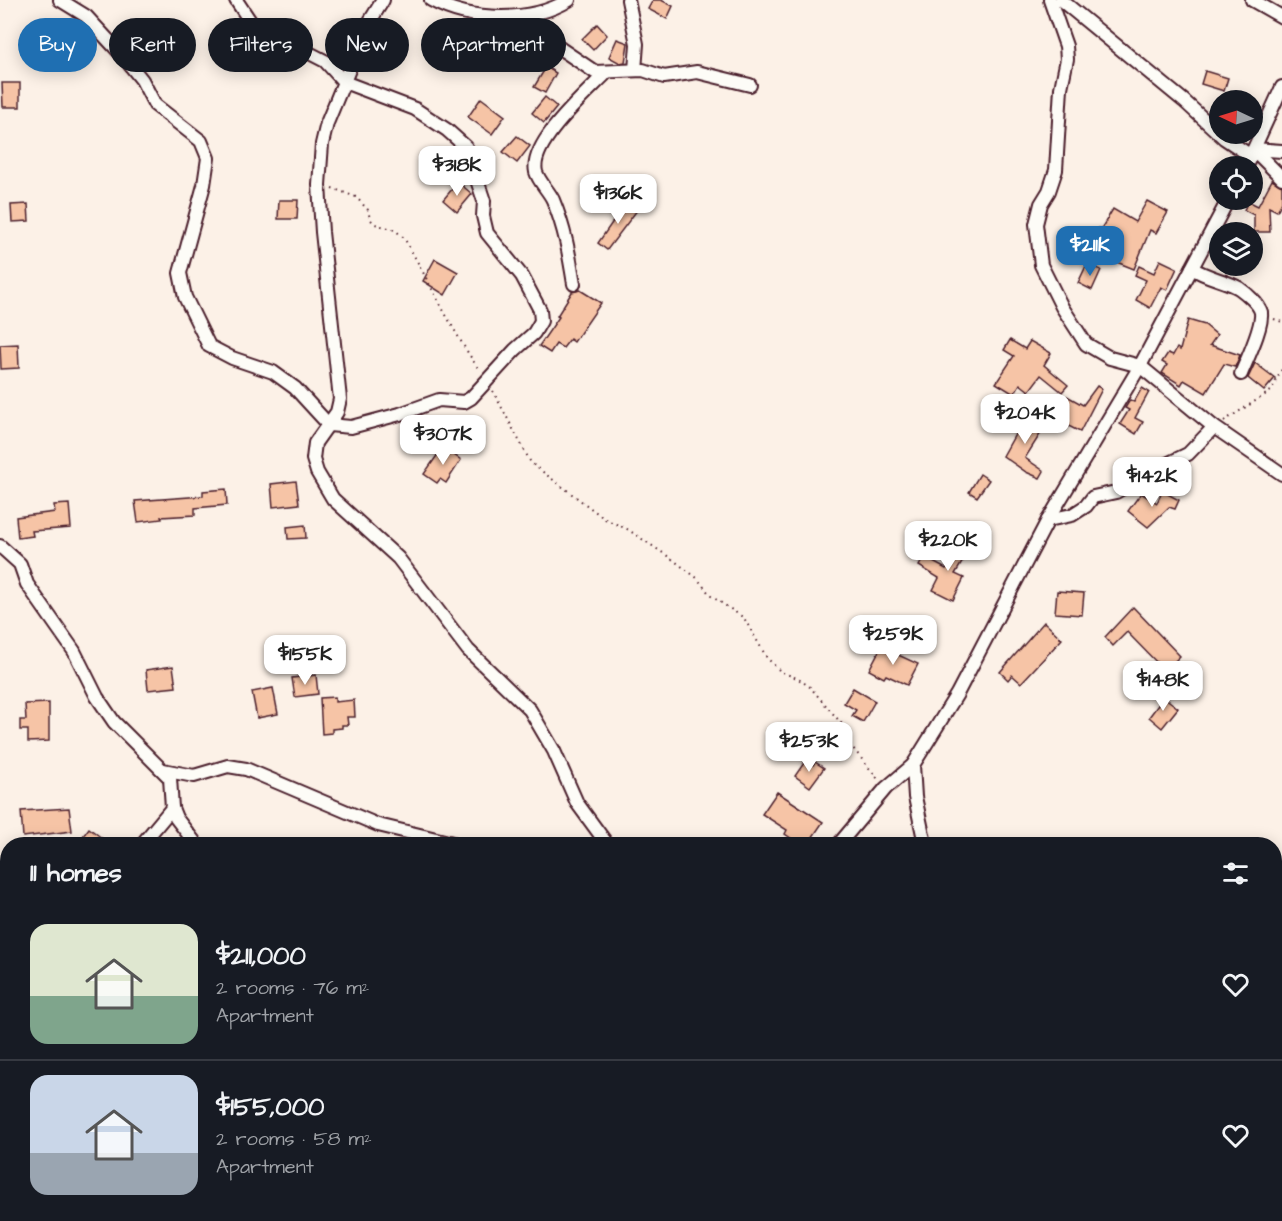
<!DOCTYPE html>
<html lang="en">
<head>
<meta charset="utf-8">
<style>
  body { margin:0; font-family:"Architects Daughter",sans-serif; background:#242831; color:#f1f3f6; height:100vh; display:flex; flex-direction:column; font-size:22px; white-space:nowrap }
  * { box-sizing:border-box; margin:0 }
  p { font-size:20px; color:#9ea1a6 }
  .icon { flex:none; width:33px; height:33px; fill:none; stroke:currentColor; stroke-width:2; stroke-linecap:round; stroke-linejoin:round }
  .map { position:relative; flex:1; overflow:hidden }
  .sheet { position:absolute; left:0px; top:837px; width:1282px; height:384px; display:flex; flex-direction:column; background:#171b24; border-radius:24px 24px 0 0; box-shadow:0 3px 15px #0003 }
  .sheet>* { flex:none }
  .guide { position:absolute; left:18px; top:18px; width:600px; height:54px; display:flex; gap:12px }
  .needle { width:39px; rotate:274deg }
  .fabs { position:absolute; left:1209px; top:90px; display:grid; gap:12px }
  .fabs a { display:grid; place-items:center; width:54px; height:54px; border-radius:50%; background:#171b24; box-shadow:0 3px 15px #0003; font-size:30px }
  .price { position:absolute; translate:-50% -51px; padding:0 14px; border-radius:12px; background:#fff; color:#222; font-size:20px; line-height:39px; filter:drop-shadow(0 2px 3px #0008) }
  .price::after { content:''; position:absolute; left:50%; top:36px; width:18px; height:14px; margin-left:-9px; background:inherit; clip-path:polygon(0 0,100% 0,50% 100%) }
  .price.on { background:#1f6fb2; color:#fff }
  ul { padding:0; list-style:none }
  li { display:flex; align-items:center; gap:18px; height:150px; padding:0 30px }
  li+li { border-top:2px solid #363941 }
  li span { display:grid; place-items:center; flex:none; width:168px; height:120px; border-radius:18px; color:#555 }
  li>.icon { margin-inline-start:auto }
  span .icon { width:72px; height:72px; fill:#fffc; stroke-width:1 }
  li b { font-size:26px }
  h2 { display:flex; justify-content:space-between; align-items:center; height:72px; padding:0 30px; font-size:26px }
  .chip { padding:0 21px; border-radius:27px; background:#171b24; box-shadow:0 3px 15px #0003; font-size:21px; line-height:54px }
  .chip.on { background:#1f6fb2; color:#fff }
  .map>svg:first-child { display:block }
  .building { fill:#f6c4a6; stroke:#4a1f2b; stroke-width:1.5 }
  .lines { fill:none; stroke-linecap:round; stroke-linejoin:round }
  .minor-casing { stroke:#4a1f2b; stroke-width:16 }
  .path { stroke:#4a1f2b; stroke-width:2; stroke-dasharray:1.5 4.5; stroke-linecap:butt }
  .minor { stroke:#fdfcf7; stroke-width:12 }
</style>
</head>
<body>
<div class="map">
<svg width="1282" height="1221" viewBox="0 0 1282 1221">
  <rect width="100%" height="100%" fill="#fcf1e7"/>
  <filter id="ink" filterUnits="userSpaceOnUse"><feTurbulence type="fractalNoise" baseFrequency=".0167" numOctaves="2"/><feDisplacementMap in="SourceGraphic" scale="12" xChannelSelector="R" yChannelSelector="G"/><feConvolveMatrix kernelMatrix="1 2 1 2 8 2 1 2 1" color-interpolation-filters="sRGB"/></filter>
  <g filter="url(#ink)">
    <g class="building">
      <polygon points="653,0 661,0 673,6 667,19 648,9"/>
      <polygon points="597,24 607,35 593,50 582,39"/>
      <polygon points="33,27 49,28 48,40 32,40"/>
      <polygon points="61,37 73,40 71,57 58,55"/>
      <polygon points="617,39 628,43 625,62 620,63 609,57"/>
      <polygon points="546,67 556,73 545,93 534,87"/>
      <polygon points="1205,71 1228,78 1224,91 1201,84"/>
      <polygon points="2,83 20,83 20,107 3,107"/>
      <polygon points="545,97 557,107 544,123 532,113"/>
      <polygon points="481,98 505,116 492,134 468,117"/>
      <polygon points="517,136 530,146 517,163 503,152"/>
      <polygon points="1272,180 1282,186 1282,202 1277,211 1269,207 1270,232 1254,232 1254,215 1244,210 1248,201 1258,206"/>
      <polygon points="458,182 472,194 457,212 443,200"/>
      <polygon points="279,200 298,200 297,219 278,219"/>
      <polygon points="627,201 638,209 607,250 598,243"/>
      <polygon points="1147,201 1168,212 1156,233 1150,230 1134,269 1114,261 1117,254 1092,243 1099,228 1101,229 1113,209 1135,222"/>
      <polygon points="28,204 29,221 12,222 11,205"/>
      <polygon points="435,259 458,272 445,295 423,281"/>
      <polygon points="1160,260 1177,268 1167,290 1161,287 1150,308 1136,300 1146,280 1135,275 1139,266 1154,273"/>
      <polygon points="1087,264 1101,270 1092,290 1078,283"/>
      <polygon points="580,290 601,303 574,342 570,339 563,348 556,344 550,353 539,346 559,317 557,316 572,292"/>
      <polygon points="1188,320 1205,325 1217,335 1210,345 1240,355 1235,367 1224,364 1206,393 1184,380 1181,385 1162,373 1167,365 1162,362 1168,353 1173,355 1177,348 1180,350"/>
      <polygon points="1010,340 1025,349 1030,341 1051,353 1044,365 1068,385 1062,392 1041,375 1029,391 1020,384 1014,394 996,383 1014,356 1004,350"/>
      <polygon points="18,344 19,368 1,369 0,345"/>
      <polygon points="1255,363 1275,378 1264,391 1248,378"/>
      <polygon points="1097,386 1102,389 1080,432 1055,419 1067,396 1083,405"/>
      <polygon points="1142,388 1149,392 1135,418 1143,422 1136,434 1120,424 1129,410 1125,408 1130,400 1134,402"/>
      <polygon points="1027,413 1046,425 1025,458 1044,471 1040,478 1026,472 1003,456"/>
      <polygon points="443,447 461,460 446,483 440,479 437,483 424,474"/>
      <polygon points="980,474 989,480 977,497 969,492"/>
      <polygon points="296,481 299,504 273,507 271,484"/>
      <polygon points="226,489 227,505 195,508 195,515 161,517 162,519 138,522 135,501 203,496 203,491"/>
      <polygon points="1162,491 1179,500 1175,509 1169,507 1148,527 1128,511 1141,493 1157,503"/>
      <polygon points="69,504 71,528 32,531 33,536 18,538 16,517 55,512 54,505"/>
      <polygon points="305,525 306,538 288,539 287,527"/>
      <polygon points="963,540 972,546 955,574 964,578 953,600 933,590 939,578 919,566 924,557 946,569"/>
      <polygon points="1057,591 1084,593 1082,615 1055,613"/>
      <polygon points="1133,607 1180,656 1165,671 1127,632 1113,646 1105,637"/>
      <polygon points="1044,622 1062,639 1021,683 1012,675 1008,680 1000,672"/>
      <polygon points="881,647 918,664 907,685 886,675 884,678 869,670"/>
      <polygon points="173,666 176,687 148,690 146,670"/>
      <polygon points="316,675 318,694 295,697 292,678"/>
      <polygon points="273,688 278,714 257,718 252,692"/>
      <polygon points="853,688 875,701 863,722 852,716 856,710 844,703"/>
      <polygon points="335,697 335,702 354,700 355,717 347,717 348,725 342,725 342,728 332,729 332,733 322,734 320,698"/>
      <polygon points="1164,697 1178,708 1162,728 1149,717"/>
      <polygon points="49,703 49,741 28,742 28,730 20,730 20,720 26,720 25,704"/>
      <polygon points="806,760 813,765 815,762 824,768 810,787 795,776"/>
      <polygon points="777,792 823,822 808,844 801,840 798,843 785,834 787,830 762,814"/>
      <polygon points="69,808 72,831 23,837 21,811"/>
      <polygon points="89,828 103,839 99,844 77,844"/>
    </g>
    <g class="lines">
      <defs>
        <g id="minor">
          <polyline points="60,0 86,16 122,55 142,80 155,105 201,141 208,158 204,185 180,273 185,297 209,346 232,358 273,372 295,388 329,425 351,427 400,414 439,400 464,402 471,398 515,350 534,333 541,321 540,310 522,276 487,233 483,216 484,201 466,147 447,130 415,109 344,82 325,61 286,41 264,33 252,24 236,0"/>
          <polyline points="383,0 367,26 327,123 322,144 319,185 322,232 340,399 337,412 315,443 313,459 317,472 333,499 398,558 468,650 530,710 554,751 577,803 607,844"/>
          <path d="M431 0C471 22 531 23 569 0"/>
          <polyline points="628,0 637,44 635,70"/>
          <polyline points="1050,0 1066,46 1067,59 1061,88 1056,170 1049,191 1041,204 1036,224 1041,265 1062,307 1086,344 1110,358 1140,366 1214,427 1282,474"/>
          <polyline points="1061,0 1184,101 1224,138 1251,156"/>
          <polyline points="1252,0 1282,17"/>
          <polyline points="519,16 540,29 561,49 595,72 643,70 664,77 697,72 750,85"/>
          <polyline points="1254,149 1282,151"/>
          <polyline points="1254,150 1282,178"/>
          <polyline points="1246,166 1282,87"/>
          <path d="M1192 268C1207 278 1225 280 1239 288 1246 293 1259 304 1261 312 1263 327 1247 359 1241 374"/>
          <path d="M574 284C569 253 565 229 553 200 549 191 539 182 536 172 529 143 587 93 605 74"/>
          <polyline points="1048,520 1072,515 1086,506 1093,497 1116,492 1146,474 1188,454 1214,427"/>
          <polyline points="0,546 20,564 27,584 74,651 97,697 114,722 170,778 172,808 176,818 196,844"/>
          <polyline points="913,765 915,797 925,844"/>
          <polyline points="163,770 194,776 228,766 246,769 378,825 457,844"/>
          <polyline points="142,844 172,808"/>
          <polyline points="839,844 886,788 913,765 957,694 1048,520 1140,366 1228,200"/>
          <polyline points="0,872 8,877"/>
          <polyline points="0,1004 8,1005"/>
          <polyline points="1275,1198 1282,1192"/>
          <polyline points="579,1214 580,1221"/>
          <polyline points="1178,1214 1190,1221"/>
          <polyline points="115,1221 116,1214"/>
          <polyline points="749,1221 753,1214"/>
          <polyline points="1248,1221 1257,1214"/>
        </g>
      </defs>
      <use href="#minor" class="minor-casing"/>
      <g class="path">
        <path d="M332 188 356 197 368 210 370 219 375 224 395 230 404 238C430 283 451 329 480 371"/>
        <polyline points="1274,319 1282,322"/>
        <polyline points="493,391 531,463 605,519 627,529 672,559 697,578 711,596 744,618 767,658 781,672 797,678 810,687 842,724 848,742 878,779"/>
        <polyline points="1224,421 1271,391 1282,369"/>
        <polyline points="1275,1102 1282,1099"/>
      </g>
      <use href="#minor" class="minor"/>
    </g>
  </g>
</svg>
<div class="fabs">
<a><svg class="needle" viewBox="-14 -14 28 28"><path d="M0-13l5 13h-10z" fill="#e53935"/><path d="M0 13l5-13h-10z" fill="#9ea1a6"/></svg></a>
<a><svg class="icon" aria-label="locate" viewBox="0 0 24 24"><circle cx="12" cy="12" r="6"/><path d="M12 2v4M12 18v4M2 12h4M18 12h4"/></svg></a>
<a><svg class="icon" aria-label="layers" viewBox="0 0 24 24"><path d="M12 4l9 5-9 5-9-5zM3 14l9 5 9-5"/></svg></a>
</div>
<b class="price" style="left:457px;top:197px">$318K</b>
<b class="price" style="left:618px;top:225px">$136K</b>
<b class="price on" style="left:1090px;top:277px">$211K</b>
<b class="price" style="left:1025px;top:445px">$204K</b>
<b class="price" style="left:443px;top:466px">$307K</b>
<b class="price" style="left:1152px;top:508px">$142K</b>
<b class="price" style="left:948px;top:572px">$220K</b>
<b class="price" style="left:893px;top:666px">$259K</b>
<b class="price" style="left:305px;top:686px">$155K</b>
<b class="price" style="left:1163px;top:712px">$148K</b>
<b class="price" style="left:809px;top:773px">$253K</b>
<div class="guide">
<a class="chip on">Buy</a>
<a class="chip">Rent</a>
<a class="chip">Filters</a>
<a class="chip">New</a>
<a class="chip">Apartment</a>
</div>
<section class="sheet">
<h2>11 homes<svg class="icon" aria-label="filters" viewBox="0 0 24 24"><path d="M4 7h16M4 17h16"/><circle cx="9" cy="7" r="2"/><circle cx="15" cy="17" r="2"/></svg></h2>
<ul>
<li><span style="background:linear-gradient(#dfe7d0 60%,#7fa58c 0)"><svg class="icon" aria-label="home" viewBox="0 0 24 24"><path d="M3 11l9-7 9 7M6 9v11h12V9"/></svg></span><div><b>$211,000</b><p>2 rooms · 76 m²</p><p>Apartment</p></div><svg class="icon" aria-label="heart" viewBox="0 0 24 24"><path d="M12 20l-8-8c-3-5 5-10 8-4 3-6 11-1 8 4z"/></svg></li>
<li><span style="background:linear-gradient(#c9d6e8 65%,#9aa5b1 0)"><svg class="icon" aria-label="home" viewBox="0 0 24 24"><path d="M3 11l9-7 9 7M6 9v11h12V9"/></svg></span><div><b>$155,000</b><p>2 rooms · 58 m²</p><p>Apartment</p></div><svg class="icon" aria-label="heart" viewBox="0 0 24 24"><path d="M12 20l-8-8c-3-5 5-10 8-4 3-6 11-1 8 4z"/></svg></li>
</ul>
</section>
</div>
</body>
</html>
